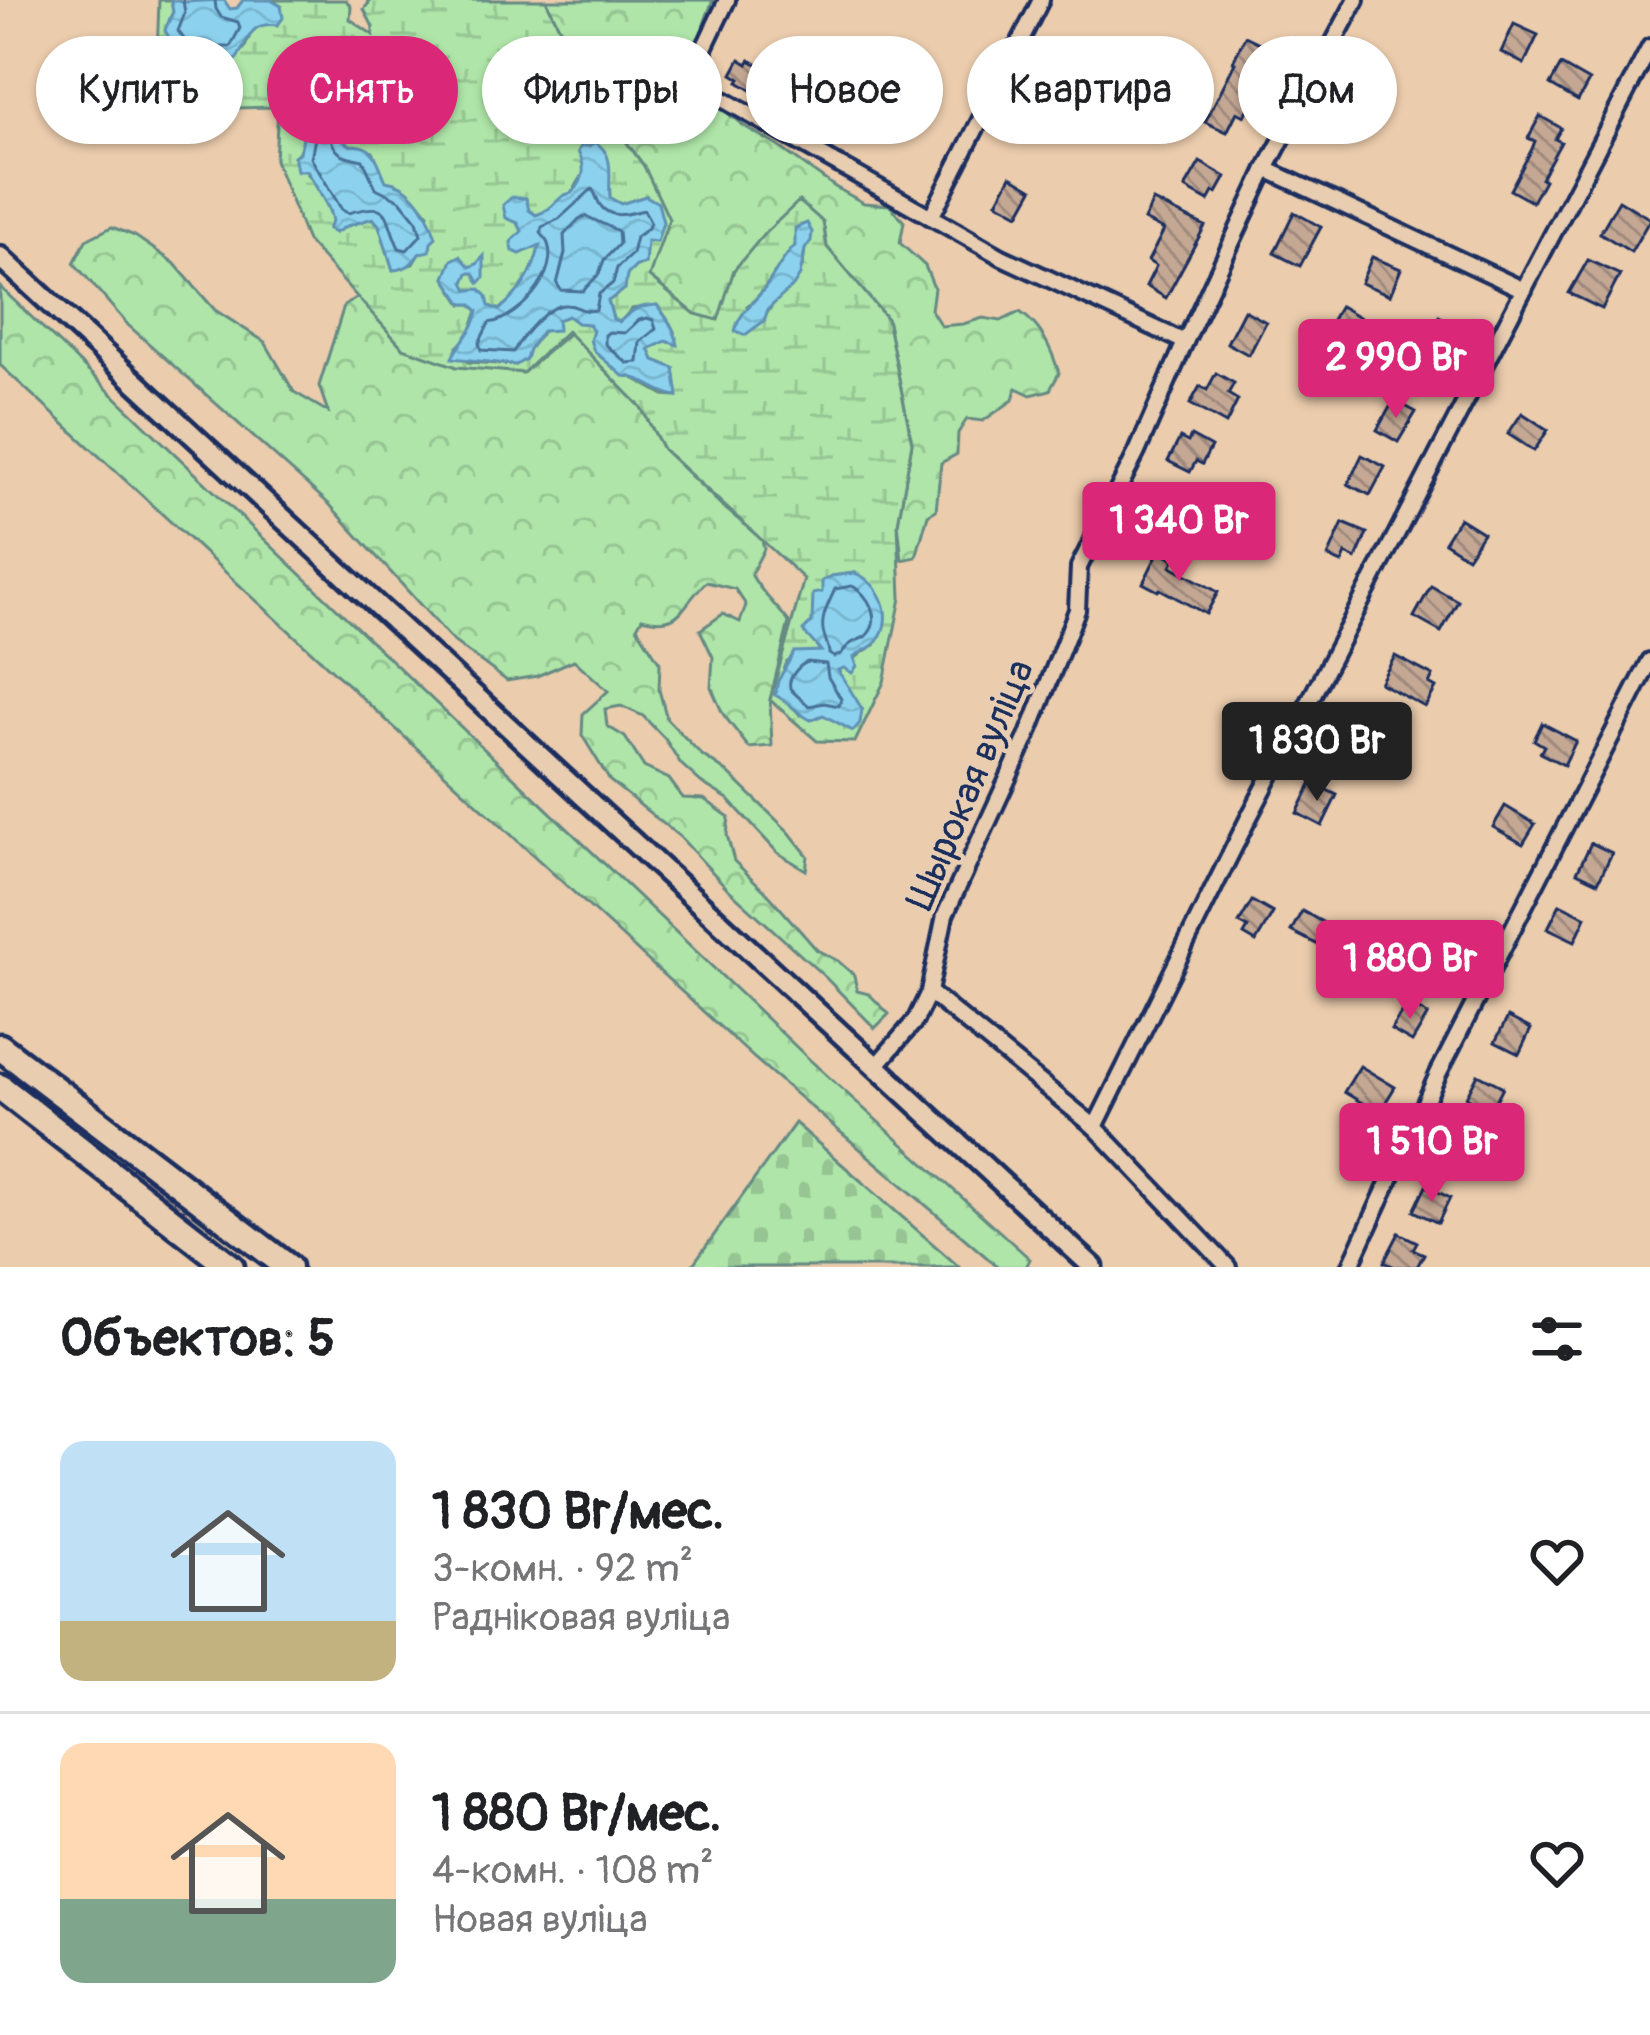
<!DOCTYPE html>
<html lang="ru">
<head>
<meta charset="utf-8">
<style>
  body { margin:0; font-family:Pangolin,sans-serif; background:#f2f2f2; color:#202124; height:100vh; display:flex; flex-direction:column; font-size:45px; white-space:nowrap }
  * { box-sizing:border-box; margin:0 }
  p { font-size:39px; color:#757577 }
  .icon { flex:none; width:66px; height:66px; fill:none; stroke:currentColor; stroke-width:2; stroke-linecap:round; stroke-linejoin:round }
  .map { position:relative; height:1267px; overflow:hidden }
  .side { display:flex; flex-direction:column; background:#fff; flex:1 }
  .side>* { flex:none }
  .top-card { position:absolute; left:36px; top:36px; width:1578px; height:108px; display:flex; gap:24px }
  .price { position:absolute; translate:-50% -102px; padding:0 27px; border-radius:12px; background:#db2777; color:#fff; font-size:39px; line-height:78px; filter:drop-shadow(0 3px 6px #0008) }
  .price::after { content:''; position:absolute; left:50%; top:72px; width:36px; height:27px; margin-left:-18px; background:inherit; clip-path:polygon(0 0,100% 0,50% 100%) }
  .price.active { background:#222; color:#fff }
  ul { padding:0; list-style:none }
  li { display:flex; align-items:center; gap:36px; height:300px; padding:0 60px }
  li+li { border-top:3px solid #e0e0e0 }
  li span { display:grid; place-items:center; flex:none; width:336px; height:240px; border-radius:24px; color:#555 }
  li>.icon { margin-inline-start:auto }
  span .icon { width:144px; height:144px; fill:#fffc; stroke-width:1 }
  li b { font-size:51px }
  h2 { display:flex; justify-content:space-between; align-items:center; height:144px; padding:0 60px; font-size:51px }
  .tag { padding:0 42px; border-radius:54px; background:#fff; box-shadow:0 3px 9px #0004; font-size:42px; line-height:108px }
  .tag.active { background:#db2777; color:#fff }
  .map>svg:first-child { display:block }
  .forest { fill:url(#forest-crowns); stroke:#658a83; stroke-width:3 }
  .wetland { fill:url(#wetland-marsh); stroke:#658a83; stroke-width:3; fill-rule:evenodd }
  .cemetery { fill:url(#cemetery-stones); stroke:#658a83; stroke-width:3 }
  .water { fill:url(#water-waves); stroke:#5f91b4; stroke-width:3 }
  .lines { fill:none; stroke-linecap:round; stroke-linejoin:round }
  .shore { stroke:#487098; stroke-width:3 }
  .building { fill:url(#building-back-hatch); stroke:#1b2f5e; stroke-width:3 }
  .street-casing { stroke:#1b2f5e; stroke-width:22 }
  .secondary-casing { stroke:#1b2f5e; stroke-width:27 }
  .highway-casing { stroke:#1b2f5e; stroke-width:33 }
  .street { stroke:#e9cdb0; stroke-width:14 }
  .secondary { stroke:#e9cdb0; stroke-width:18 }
  .highway { stroke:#e9cdb0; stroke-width:24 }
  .labels { text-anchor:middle; stroke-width:9; stroke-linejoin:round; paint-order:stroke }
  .street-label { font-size:39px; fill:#1b2f5e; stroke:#e9cdb0 }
</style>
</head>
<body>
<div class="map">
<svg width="1650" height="1267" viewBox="0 0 1650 1267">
  <defs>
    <pattern id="forest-crowns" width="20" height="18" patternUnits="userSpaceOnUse" patternTransform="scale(3)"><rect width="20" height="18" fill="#afe5a8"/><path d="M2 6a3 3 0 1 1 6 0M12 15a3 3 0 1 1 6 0" fill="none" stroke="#96c593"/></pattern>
    <pattern id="wetland-marsh" width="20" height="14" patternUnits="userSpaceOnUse" patternTransform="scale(3)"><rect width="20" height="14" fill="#afe5a8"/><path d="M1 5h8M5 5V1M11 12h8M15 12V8" fill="none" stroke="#96c593"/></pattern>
    <pattern id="cemetery-stones" width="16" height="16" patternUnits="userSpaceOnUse" patternTransform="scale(3)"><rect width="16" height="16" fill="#afe5a8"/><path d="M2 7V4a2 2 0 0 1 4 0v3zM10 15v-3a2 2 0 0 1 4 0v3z" fill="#96c593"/></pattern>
    <pattern id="water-waves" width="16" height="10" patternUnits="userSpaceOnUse" patternTransform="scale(3)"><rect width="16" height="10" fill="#8cd2ee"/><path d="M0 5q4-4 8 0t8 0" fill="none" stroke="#78b5ce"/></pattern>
    <pattern id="building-back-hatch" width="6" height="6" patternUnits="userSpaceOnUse" patternTransform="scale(3)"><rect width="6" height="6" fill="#c4a894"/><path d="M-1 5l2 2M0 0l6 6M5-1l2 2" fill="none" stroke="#9e897c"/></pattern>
  </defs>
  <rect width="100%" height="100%" fill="#ebccad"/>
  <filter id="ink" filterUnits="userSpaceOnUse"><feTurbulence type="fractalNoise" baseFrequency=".00833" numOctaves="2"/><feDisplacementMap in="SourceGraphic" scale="24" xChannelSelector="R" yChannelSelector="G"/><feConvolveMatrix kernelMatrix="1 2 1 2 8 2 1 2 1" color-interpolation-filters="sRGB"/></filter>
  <g filter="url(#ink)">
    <g class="forest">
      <path d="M546 0H713C701 30 692 55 695 88L744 126 778 146 835 187 864 203 890 205 904 222 900 243 925 266 934 288 931 310 941 326 963 324 983 318 1001 321 1020 312C1042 327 1051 348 1059 373L1050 390 1031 395 1016 388 1013 400 983 421 967 419 958 433 957 454 941 463 936 510 928 515 916 557 902 560 898 523 912 443 887 319 827 247 823 222 734 270 719 321 695 314 648 276 644 166 592 95Z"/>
      <path d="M112 227 135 236 174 263 215 310 265 342 294 392 328 412 319 386 344 306 358 297 403 348 523 373 569 333 641 407 663 449 722 506 762 539 764 549 751 574C761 593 776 605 789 622L770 700 772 746 749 748 723 714 711 687 713 657 700 630 723 614 740 622 746 605 735 589 706 582C681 605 683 629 642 618L637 627 660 663 659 690 667 719 702 755 727 772 789 832 808 856 806 870 778 853 728 799 702 783 681 764 665 739 643 716 621 706 605 709 607 726 625 737 644 767 669 779 683 798 704 799 729 817 727 835 734 861 767 893 817 950 838 961 854 975 857 991 869 994 889 1014 875 1028 826 978 727 888 680 837 610 781 582 735 583 714 608 691 574 660 537 676 507 681 453 641 330 505 128 325 74 263 86 240Z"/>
      <polygon points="0,287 810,1060 1030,1259 1026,1267 998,1267 755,1059 0,365"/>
    </g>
    <path class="wetland" d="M159 0H171L173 12C163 28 170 41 181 54L220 58 244 49 254 27 281 6 271 0H346L351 7 350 19 373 35V27L364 9 369 3 367 0H546L592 95 644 166 669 219 649 277 695 314 718 320 734 270 764 234 799 201 823 222 827 247 887 319 912 443 898 523 901 598 884 682 855 742 817 741 770 700 804 579 663 449 641 407 567 331 523 373 457 367 403 348 307 241 275 160 278 107 186 109 157 56ZM315 100 340 117 343 141 354 147 373 152 386 182C405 181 417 201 428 214L420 252 413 264 393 270 379 225 373 218 347 226 335 233 328 228 333 221C325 197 310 175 294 157 308 144 313 119 315 100ZM585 163 609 180 610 198 621 204 646 196 645 264 636 266 627 275 625 289 608 301 613 319 619 323 632 309 657 305C666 317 676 329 677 344L666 341 649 349 654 360 674 368 677 396 664 395 630 376 589 324 567 316 557 319 543 331 516 365 468 362 457 347 468 337 478 311 471 304H462L445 278 453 260 460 256 469 267 477 265 482 258 474 273H468L463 282C471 295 485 305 499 310 523 290 534 273 540 243L531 248 518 223 528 210 537 215 552 210 563 196 572 193 585 171ZM797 235 805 249C803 292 773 291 764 321L758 324 747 306C769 290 777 263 795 246ZM855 573 875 645C860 651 851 665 837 670L862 709 823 715H800L790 703 775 694 787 662 822 653 810 637 814 605 832 576Z"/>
    <polygon class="cemetery" points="795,1123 956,1264 959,1267 691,1267"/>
    <g class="water">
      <path d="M171 0 183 2 224 0 230 9 237 8 243 0H271L281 6 283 18 278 25C247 21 250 41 234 63L220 58 209 66 183 63C180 50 170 42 165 30L173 12Z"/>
      <path d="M328 86V95C341 108 339 124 343 141 359 150 343 143 360 146 377 149 379 167 386 181 413 185 428 213 436 237L431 242 430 251 420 253C412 264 407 269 393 270L379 225 373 218 347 226 335 233 328 229 332 221 329 209 307 171H297L294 156 300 152 305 127 313 117 312 109 315 100 310 95 319 88Z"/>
      <path d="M595 142C616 155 608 176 610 198L621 204 646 196 658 203 663 222 657 242 647 241 645 264 636 266 627 275 625 289 608 301 613 319 619 322C634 310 636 306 657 305 666 317 675 329 678 345L666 341 649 349 654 360 674 368 678 396C657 394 643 376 623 376L594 351 590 340 593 331 589 324 577 323 568 316 557 320 558 330 542 331 529 349 526 359 516 365 452 358C460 340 474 332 478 311L471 304H463L445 278 452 260 460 256 470 267 477 264 484 256V278L479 283 474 273H468L464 282 468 290 480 289 487 296 489 306 499 310C522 291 533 274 540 245L520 254 513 251 511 242 522 231 518 223 506 218 503 205 512 197 526 198 529 210 536 215C550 210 552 205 563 196 566 194 570 194 573 192 585 180 586 165 578 152L581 146H589Z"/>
      <path d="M807 223 812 232 811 241 805 249 800 275 793 286 768 309 764 321 745 335 735 331C740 311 753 304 765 288 776 273 782 258 795 246V228Z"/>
      <path d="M855 573C880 583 895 615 878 640 873 648 862 650 854 657L857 666 852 673 844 668 838 670 862 709 860 723 853 731 823 715 811 720C797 714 789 702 775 695L778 681 794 652 821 651 803 631 812 622 813 594 822 592V581L832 576Z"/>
    </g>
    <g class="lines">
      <g class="shore">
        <polyline points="183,0 185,13 178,31 193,51 204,53 216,47 230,47 240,28 238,22 221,17 216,9 215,0"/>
        <path d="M320 128 328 130C334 154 340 156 363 160L376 188 400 200 417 221 421 235 407 250 399 248C383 214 394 200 348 213L342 210 311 158 316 133Z"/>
        <path d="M592 189C596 194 597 200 600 205 612 221 629 213 644 210L650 222 648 228 636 237 632 254 617 268 613 283 599 294 596 310C580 313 580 305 566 305 547 304 522 337 513 352L481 350 479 343 489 323C521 319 570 263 541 233L542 227 559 219Z"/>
        <polygon points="586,216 618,231 619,244 604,260 599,274 583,291 561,290 557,284 565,253 564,235 579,219"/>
        <polygon points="647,318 653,320 656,329 640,342 638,362 627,363 605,344 605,335 609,332 625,333 639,320"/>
        <path d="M852 586C868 593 883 620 866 636 861 640 853 641 848 646 836 658 850 651 834 657L829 654C829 647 826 642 824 635 819 619 829 603 835 589Z"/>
        <path d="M808 662 826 664 828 677 841 699 839 706 824 703 809 706C806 703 792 692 790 688 787 678 800 664 808 662Z"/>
      </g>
    </g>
    <g class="building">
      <polygon points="1514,24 1538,35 1524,64 1501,52"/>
      <polygon points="1245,36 1276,51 1245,116 1237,112 1227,132 1205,122 1235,63 1233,62"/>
      <polygon points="740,59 748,64 750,60 765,69 763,73 770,77 763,90 757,87 755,92 738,82 740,79 732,74"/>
      <polygon points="1561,65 1589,81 1578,101 1550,85"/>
      <polygon points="824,82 849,95 833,125 819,117 821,112 811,106"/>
      <polygon points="1540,116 1561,128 1555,139 1561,142 1541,178 1544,180 1532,202 1510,190 1532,149 1535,141 1528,138"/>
      <polygon points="1200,162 1226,177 1217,193 1213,192 1208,201 1185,188"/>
      <polygon points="1011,176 1033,189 1019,214 997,202"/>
      <polygon points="1619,200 1650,219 1631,252 1600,233"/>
      <polygon points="1153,201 1205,226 1166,298 1146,286 1156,266 1148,261 1164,230 1144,220"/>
      <polygon points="1294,212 1321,227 1300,266 1274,253"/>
      <polygon points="1372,257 1401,269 1390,295 1361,283"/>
      <polygon points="1588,260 1620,275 1602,309 1569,293"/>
      <polygon points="1340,306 1368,322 1354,346 1326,330"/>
      <polygon points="1244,310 1266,322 1249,355 1227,343"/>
      <polygon points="1439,316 1457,326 1452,337 1457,340 1446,360 1441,357 1437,365 1419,355"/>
      <polygon points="1216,373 1234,383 1228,394 1238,400 1226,424 1190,404 1200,386 1207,390"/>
      <polygon points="1394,400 1416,412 1398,442 1377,430"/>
      <polygon points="1522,413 1548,430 1534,451 1508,434"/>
      <polygon points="1191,436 1211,447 1202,464 1196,461 1190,472 1168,461 1180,438 1188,442"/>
      <polygon points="1362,455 1385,467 1370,495 1348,484"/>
      <polygon points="1459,518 1483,533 1467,557 1444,542"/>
      <polygon points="1343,523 1367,533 1356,559 1346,554 1342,563 1328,557"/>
      <polygon points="1159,551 1175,559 1171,566 1218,592 1206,614 1160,589 1158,591 1143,583"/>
      <polygon points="1431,586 1458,601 1441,632 1414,617"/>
      <polygon points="1395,656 1433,676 1429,684 1436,688 1425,707 1380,683"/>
      <polygon points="1360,712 1378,723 1371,734 1377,738 1365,757 1336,739 1346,721 1352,725"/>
      <polygon points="1542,723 1576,741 1564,765 1540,753 1544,746 1534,740"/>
      <polygon points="1312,783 1337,795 1322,826 1297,813"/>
      <polygon points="1505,806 1535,824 1523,844 1493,827"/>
      <polygon points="1591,843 1612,853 1598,882 1577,872"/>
      <polygon points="1252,901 1273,913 1256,942 1244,935 1248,928 1239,923"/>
      <polygon points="1560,904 1586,917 1575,941 1548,928"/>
      <polygon points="1302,911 1343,933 1332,952 1291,931"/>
      <polygon points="1437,937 1459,951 1453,961 1459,964 1448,982 1420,965"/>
      <polygon points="1407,1003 1428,1015 1412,1042 1391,1030"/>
      <polygon points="1508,1017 1531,1029 1519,1054 1495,1042"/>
      <polygon points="1360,1066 1395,1087 1379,1113 1344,1092"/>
      <polygon points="1478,1074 1503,1087 1491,1110 1466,1097"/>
      <polygon points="1426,1186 1450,1198 1438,1223 1414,1211"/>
      <polygon points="1399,1233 1417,1242 1413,1249 1424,1254 1417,1267 1395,1267 1384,1262"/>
    </g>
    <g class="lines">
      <defs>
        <g id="street">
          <polyline points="727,0 704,48 703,79 717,96 1002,257 1185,342"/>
          <polyline points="1266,169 1524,290"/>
          <polyline points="931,217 1041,0"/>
          <polyline points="929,992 1095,1127 1228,1267"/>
          <polyline points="876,1066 915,1021 929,992 945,915 1028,735 1077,610 1079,567 1137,452 1185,342 1266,169 1356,0"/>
          <polyline points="1095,1127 1247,821 1650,47"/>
          <polyline points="1350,1267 1439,1072 1650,661"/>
        </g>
        <polyline id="secondary" points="0,257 1093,1267"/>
        <g id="highway">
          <polyline points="0,1047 288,1267"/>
          <polyline points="0,1087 231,1267"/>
        </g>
      </defs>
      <use href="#street" class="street-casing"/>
      <use href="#secondary" class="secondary-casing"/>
      <use href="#highway" class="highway-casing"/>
      <use href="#street" class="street"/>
      <use href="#secondary" class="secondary"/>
      <use href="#highway" class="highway"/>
    </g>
  </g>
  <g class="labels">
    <g class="street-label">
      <text transform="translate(969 784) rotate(-67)" y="14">Шырокая вуліца</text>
    </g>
  </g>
</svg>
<b class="price" style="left:1396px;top:421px">2 990 Br</b>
<b class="price" style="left:1179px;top:584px">1 340 Br</b>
<b class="price active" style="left:1317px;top:804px">1 830 Br</b>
<b class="price" style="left:1410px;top:1022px">1 880 Br</b>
<b class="price" style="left:1432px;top:1205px">1 510 Br</b>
<div class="top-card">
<a class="tag">Купить</a>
<a class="tag active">Снять</a>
<a class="tag">Фильтры</a>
<a class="tag">Новое</a>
<a class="tag">Квартира</a>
<a class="tag">Дом</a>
</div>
</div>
<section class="side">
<h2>Объектов: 5<svg class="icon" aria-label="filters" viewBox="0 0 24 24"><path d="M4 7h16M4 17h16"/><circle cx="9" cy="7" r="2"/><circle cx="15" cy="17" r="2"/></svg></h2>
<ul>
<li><span style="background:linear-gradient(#bfe0f5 75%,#c2b280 0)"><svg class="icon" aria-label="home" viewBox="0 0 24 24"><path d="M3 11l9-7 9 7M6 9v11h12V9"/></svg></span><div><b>1 830 Br/мес.</b><p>3-комн. · 92 m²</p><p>Радніковая вуліца</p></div><svg class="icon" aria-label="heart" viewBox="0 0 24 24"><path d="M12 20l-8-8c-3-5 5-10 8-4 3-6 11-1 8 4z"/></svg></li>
<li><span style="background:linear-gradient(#ffd9b3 65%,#7fa58c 0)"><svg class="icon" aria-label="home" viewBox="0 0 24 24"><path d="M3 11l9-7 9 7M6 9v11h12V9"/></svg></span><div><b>1 880 Br/мес.</b><p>4-комн. · 108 m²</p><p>Новая вуліца</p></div><svg class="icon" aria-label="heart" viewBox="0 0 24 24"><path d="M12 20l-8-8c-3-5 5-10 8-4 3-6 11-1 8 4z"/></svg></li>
</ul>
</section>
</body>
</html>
